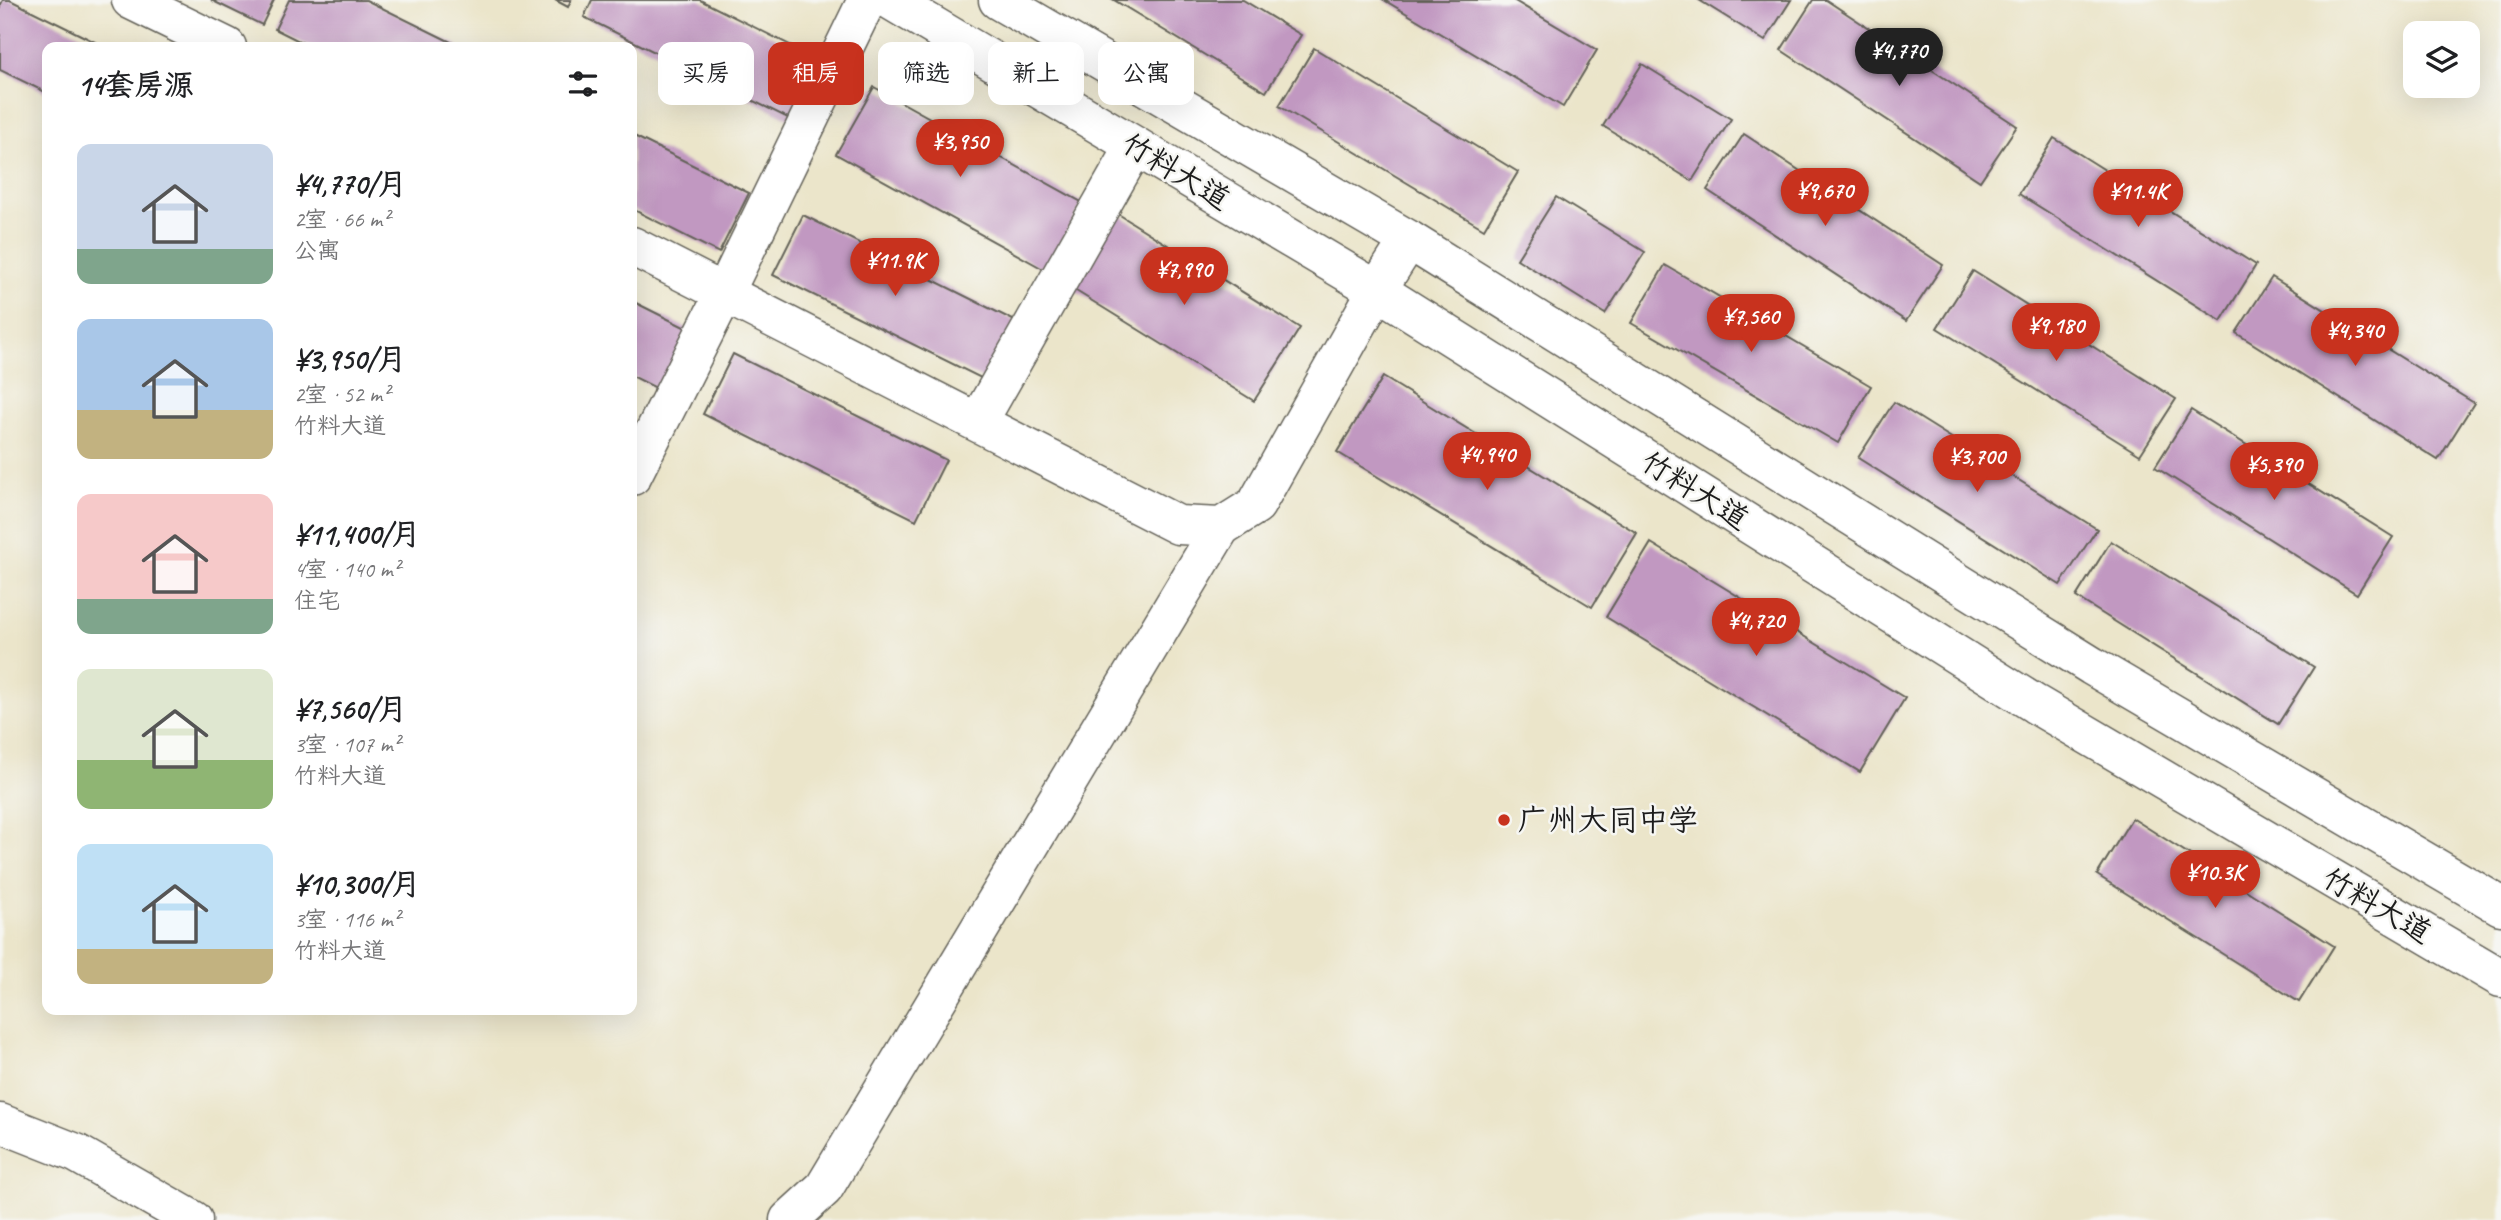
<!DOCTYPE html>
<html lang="zh">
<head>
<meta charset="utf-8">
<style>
  body { margin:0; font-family:Caveat,"LXGW WenKai TC",sans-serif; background:#f6f6f6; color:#202124; height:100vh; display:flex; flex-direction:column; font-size:26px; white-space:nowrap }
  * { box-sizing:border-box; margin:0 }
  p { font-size:23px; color:#757577 }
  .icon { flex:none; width:38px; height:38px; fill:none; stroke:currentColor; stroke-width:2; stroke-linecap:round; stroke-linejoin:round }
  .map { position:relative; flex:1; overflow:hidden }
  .panel { position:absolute; left:42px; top:42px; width:595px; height:973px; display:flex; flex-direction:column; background:#fff; border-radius:14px; box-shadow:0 7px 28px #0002 }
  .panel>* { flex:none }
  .hud { position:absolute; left:658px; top:42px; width:665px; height:63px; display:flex; gap:14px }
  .buttons { position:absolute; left:2403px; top:21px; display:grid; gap:14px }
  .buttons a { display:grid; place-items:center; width:77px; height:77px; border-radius:14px; background:#fff; box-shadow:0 7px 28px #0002; font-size:35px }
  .price { position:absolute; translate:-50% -60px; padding:0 16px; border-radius:24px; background:#c8321e; color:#fff; font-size:23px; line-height:46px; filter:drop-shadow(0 2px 4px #0008) }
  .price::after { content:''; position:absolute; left:50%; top:42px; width:21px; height:16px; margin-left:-10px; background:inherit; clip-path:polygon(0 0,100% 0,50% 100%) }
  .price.selected { background:#222; color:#fff }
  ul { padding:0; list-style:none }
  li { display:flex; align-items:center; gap:21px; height:175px; padding:0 35px }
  li span { display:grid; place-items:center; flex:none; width:196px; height:140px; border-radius:14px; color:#555 }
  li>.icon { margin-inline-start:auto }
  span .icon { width:84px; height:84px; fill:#fffc; stroke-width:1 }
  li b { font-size:30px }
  h2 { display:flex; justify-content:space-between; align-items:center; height:84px; padding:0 35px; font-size:30px }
  .pill { padding:0 24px; border-radius:14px; background:#fff; box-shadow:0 7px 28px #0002; font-size:24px; line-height:63px }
  .pill.selected { background:#c8321e; color:#fff }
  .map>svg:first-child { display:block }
  .building { fill:#c198c1 }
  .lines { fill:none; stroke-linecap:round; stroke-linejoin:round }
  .minor-casing { stroke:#646259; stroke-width:41 }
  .major-casing { stroke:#646259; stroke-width:41 }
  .minor { stroke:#fff; stroke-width:38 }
  .major { stroke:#fff; stroke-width:38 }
  .poi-dot { fill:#c8321e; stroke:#f6f6f2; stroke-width:2.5 }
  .labels { text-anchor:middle; stroke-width:5; stroke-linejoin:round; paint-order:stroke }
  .street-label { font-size:30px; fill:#1c1c1c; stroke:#f6f6f2 }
  .poi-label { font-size:30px; fill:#1c1c1c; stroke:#f6f6f2; text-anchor:start }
</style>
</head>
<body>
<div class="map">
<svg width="2501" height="1220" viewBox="0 0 2501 1220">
  <rect width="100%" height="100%" fill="#f6f6f2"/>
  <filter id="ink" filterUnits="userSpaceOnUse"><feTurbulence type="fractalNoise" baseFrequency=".0143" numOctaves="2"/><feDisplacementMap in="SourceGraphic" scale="14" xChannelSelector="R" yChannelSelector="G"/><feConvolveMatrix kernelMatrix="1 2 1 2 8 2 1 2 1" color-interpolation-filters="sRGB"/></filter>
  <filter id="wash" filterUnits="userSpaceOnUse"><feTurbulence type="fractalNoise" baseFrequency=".00686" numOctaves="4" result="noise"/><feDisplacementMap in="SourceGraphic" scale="28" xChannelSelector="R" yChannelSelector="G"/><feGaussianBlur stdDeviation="1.57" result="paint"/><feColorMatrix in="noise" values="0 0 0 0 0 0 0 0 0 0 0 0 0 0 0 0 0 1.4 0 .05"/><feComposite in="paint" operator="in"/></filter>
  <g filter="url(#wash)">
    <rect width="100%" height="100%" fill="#ebe5ca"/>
    <g id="blocks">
      <g class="building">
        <polygon points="3,0 10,0 105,47 47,47 47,93 0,70 0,6"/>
        <polygon points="211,0 274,0 262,25"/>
        <polygon points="289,0 366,0 461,47 311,47 275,29"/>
        <polygon points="555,0 571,0 568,7"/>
        <polygon points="592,0 700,0 828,64 798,123 584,17"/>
        <polygon points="1114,0 1243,0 1301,35 1266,92"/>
        <polygon points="1384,0 1513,0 1597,50 1563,107"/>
        <polygon points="1699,0 1791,0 1765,41"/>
        <polygon points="1813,0 1826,0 2017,126 1980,181 1781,50"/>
        <polygon points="1314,48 1518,172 1484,229 1279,106"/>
        <polygon points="1642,64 1731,119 1692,181 1603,126"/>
        <polygon points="874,87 1083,203 1045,270 836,154"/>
        <polygon points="1744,134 1943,265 1906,321 1707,190"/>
        <polygon points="632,135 749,193 719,253 632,209"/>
        <polygon points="2054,138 2256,265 2221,321 2019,194"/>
        <polygon points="1556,197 1645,252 1605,314 1517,259"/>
        <polygon points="1115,212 1300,328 1254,401 1068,286"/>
        <polygon points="803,215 1017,322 987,381 773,275"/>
        <polygon points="1665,265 1871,386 1838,443 1631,323"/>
        <polygon points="1973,271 2176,399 2140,455 1937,328"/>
        <polygon points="2272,277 2474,403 2438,460 2236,333"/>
        <polygon points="632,301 692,331 662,391 632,376"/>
        <polygon points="733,354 946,460 916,520 703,414"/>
        <polygon points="1383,377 1637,533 1592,607 1337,452"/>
        <polygon points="1894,402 2097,529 2060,585 1858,458"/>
        <polygon points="2191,410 2393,537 2357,594 2155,467"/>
        <polygon points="2111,541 2314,667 2278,724 2076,597"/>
        <polygon points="1651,543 1905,698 1860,772 1606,617"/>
        <polygon points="2132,818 2334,946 2299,1002 2097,875"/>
      </g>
    </g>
  </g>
  <g filter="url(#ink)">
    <use href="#blocks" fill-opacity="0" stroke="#646259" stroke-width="2"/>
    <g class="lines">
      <defs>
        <g id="minor">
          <polyline points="131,0 227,47"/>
          <polyline points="632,246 1178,525 1221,527 1256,505 1377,290 1409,240"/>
          <polyline points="978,422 1135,146"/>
          <polyline points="632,476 725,292 867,0"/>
          <polyline points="0,1123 76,1153 193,1220"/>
          <polyline points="789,1220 824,1188 1221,527"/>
        </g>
        <g id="major">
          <polyline points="890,0 1377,290 2035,704 2501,978"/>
          <polyline points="998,0 1409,240 2092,666 2501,906"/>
        </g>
      </defs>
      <use href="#minor" class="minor-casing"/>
      <use href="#major" class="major-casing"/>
      <use href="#minor" class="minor"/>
      <use href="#major" class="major"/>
    </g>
  </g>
  <circle class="poi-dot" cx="1504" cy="820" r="7"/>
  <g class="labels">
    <g class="street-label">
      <text transform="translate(1176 171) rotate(31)" y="10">竹料大道</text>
      <text transform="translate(1695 490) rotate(32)" y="10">竹料大道</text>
      <text transform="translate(2377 905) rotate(30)" y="10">竹料大道</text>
    </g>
    <g class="poi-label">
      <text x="1518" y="830">广州大同中学</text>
    </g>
  </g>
</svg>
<div class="buttons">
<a><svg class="icon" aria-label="layers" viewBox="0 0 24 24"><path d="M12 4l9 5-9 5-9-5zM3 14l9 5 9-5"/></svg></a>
</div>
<b class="price selected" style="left:1899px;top:88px">¥4,770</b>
<b class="price" style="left:960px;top:179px">¥3,950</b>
<b class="price" style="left:1825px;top:228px">¥9,670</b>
<b class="price" style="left:2138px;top:229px">¥11.4K</b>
<b class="price" style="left:895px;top:298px">¥11.9K</b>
<b class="price" style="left:1184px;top:307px">¥7,990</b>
<b class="price" style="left:1751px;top:354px">¥7,560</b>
<b class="price" style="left:2056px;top:363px">¥9,180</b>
<b class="price" style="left:2355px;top:368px">¥4,340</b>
<b class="price" style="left:1487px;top:492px">¥4,940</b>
<b class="price" style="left:1977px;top:494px">¥3,700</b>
<b class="price" style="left:2274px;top:502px">¥5,390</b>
<b class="price" style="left:1756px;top:658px">¥4,720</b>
<b class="price" style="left:2215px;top:910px">¥10.3K</b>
<div class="hud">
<a class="pill">买房</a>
<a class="pill selected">租房</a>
<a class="pill">筛选</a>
<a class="pill">新上</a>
<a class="pill">公寓</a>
</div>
<section class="panel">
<h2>14套房源<svg class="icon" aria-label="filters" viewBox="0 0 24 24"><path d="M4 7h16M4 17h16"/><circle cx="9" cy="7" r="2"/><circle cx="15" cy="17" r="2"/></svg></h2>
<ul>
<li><span style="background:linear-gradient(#c9d6e8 75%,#7fa58c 0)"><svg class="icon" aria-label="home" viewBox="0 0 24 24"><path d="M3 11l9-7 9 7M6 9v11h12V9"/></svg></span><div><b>¥4,770/月</b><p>2室 · 66 m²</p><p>公寓</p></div></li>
<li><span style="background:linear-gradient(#a9c7e8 65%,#c2b280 0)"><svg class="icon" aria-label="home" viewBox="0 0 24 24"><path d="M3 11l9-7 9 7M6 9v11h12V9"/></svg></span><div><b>¥3,950/月</b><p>2室 · 52 m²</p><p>竹料大道</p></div></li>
<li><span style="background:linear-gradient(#f6c9c9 75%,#7fa58c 0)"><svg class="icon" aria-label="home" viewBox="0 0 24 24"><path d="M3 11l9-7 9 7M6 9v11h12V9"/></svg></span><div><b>¥11,400/月</b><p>4室 · 140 m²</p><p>住宅</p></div></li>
<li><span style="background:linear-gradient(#dfe7d0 65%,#8fb573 0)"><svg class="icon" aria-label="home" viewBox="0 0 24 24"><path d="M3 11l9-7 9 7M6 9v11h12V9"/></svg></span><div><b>¥7,560/月</b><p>3室 · 107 m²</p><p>竹料大道</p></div></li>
<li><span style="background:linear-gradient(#bfe0f5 75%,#c2b280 0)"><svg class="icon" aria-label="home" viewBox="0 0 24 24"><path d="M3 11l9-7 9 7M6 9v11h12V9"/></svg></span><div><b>¥10,300/月</b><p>3室 · 116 m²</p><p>竹料大道</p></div></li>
</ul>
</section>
</div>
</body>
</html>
